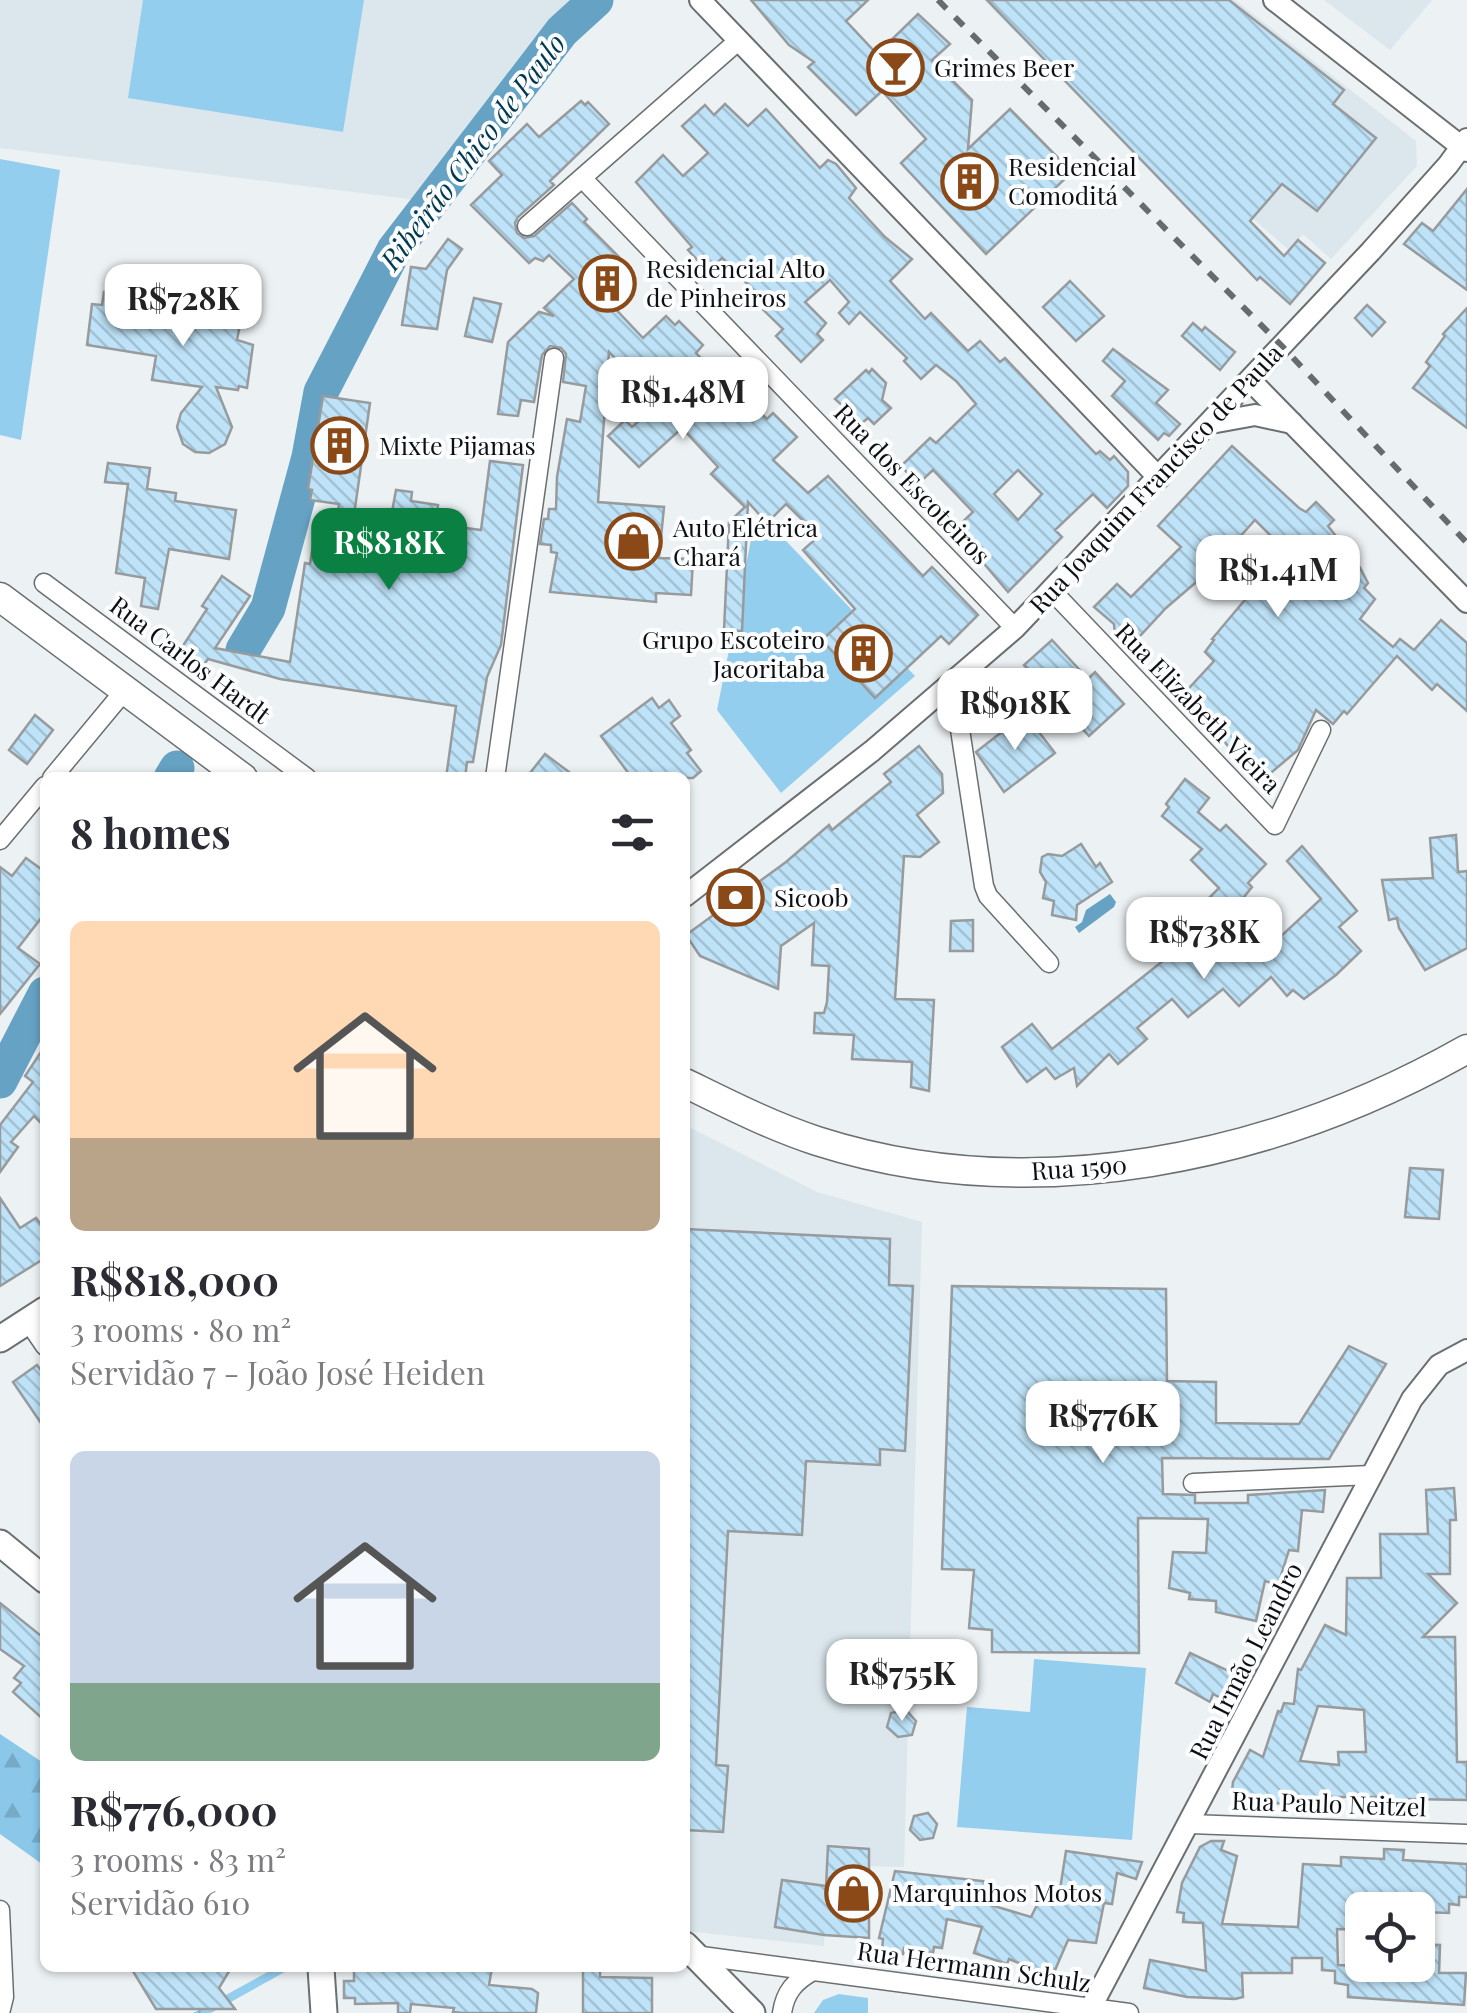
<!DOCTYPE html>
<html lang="en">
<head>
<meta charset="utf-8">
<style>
  body { margin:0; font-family:"Playfair Display",serif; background:#f2f2f3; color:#2b2b33; height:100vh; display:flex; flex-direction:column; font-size:38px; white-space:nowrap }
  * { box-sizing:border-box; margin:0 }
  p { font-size:32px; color:#7c7c81 }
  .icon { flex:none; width:55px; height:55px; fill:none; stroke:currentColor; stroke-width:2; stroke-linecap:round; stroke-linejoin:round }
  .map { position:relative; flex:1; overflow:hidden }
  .sheet { position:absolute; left:40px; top:772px; width:650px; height:1200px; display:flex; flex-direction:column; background:#fff; border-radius:15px; box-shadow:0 2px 8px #0004 }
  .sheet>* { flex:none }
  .tools { position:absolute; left:1345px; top:1892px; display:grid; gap:20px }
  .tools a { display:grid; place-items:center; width:90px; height:90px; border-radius:15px; background:#fff; box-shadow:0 2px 8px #0004; font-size:50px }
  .price { position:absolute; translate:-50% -85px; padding:0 22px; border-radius:20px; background:#fff; color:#222; font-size:32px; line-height:65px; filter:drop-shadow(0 2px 5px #0008) }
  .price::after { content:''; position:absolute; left:50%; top:60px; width:30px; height:22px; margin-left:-15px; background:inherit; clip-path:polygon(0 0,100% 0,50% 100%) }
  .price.current { background:#0b8043; color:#fff }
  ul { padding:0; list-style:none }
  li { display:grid; align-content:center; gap:20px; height:530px; padding:0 30px }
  li span { display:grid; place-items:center; height:310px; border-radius:15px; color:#555 }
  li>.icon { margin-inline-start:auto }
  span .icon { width:180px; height:180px; fill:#fffc; stroke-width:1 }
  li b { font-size:42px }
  h2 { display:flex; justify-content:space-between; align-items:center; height:120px; padding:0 30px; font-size:42px }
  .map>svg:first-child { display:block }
  .built { fill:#dbe7ed }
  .grass { fill:url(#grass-tufts) }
  .forest { fill:url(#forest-firs) }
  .park { fill:#94ceee }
  .water { fill:#66a2c3 }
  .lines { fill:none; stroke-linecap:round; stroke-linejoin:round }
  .river { stroke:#66a2c3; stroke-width:35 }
  .building { fill:url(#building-back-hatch); stroke:#979b9e; stroke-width:2.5; fill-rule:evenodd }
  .minor-casing { stroke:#6b6f71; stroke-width:21 }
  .tertiary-casing { stroke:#6b6f71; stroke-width:24 }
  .secondary-casing { stroke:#6b6f71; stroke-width:29 }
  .trunk-casing { stroke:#6b6f71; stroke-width:31 }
  .minor { stroke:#fff; stroke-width:18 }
  .tertiary { stroke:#fff; stroke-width:20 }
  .secondary { stroke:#fff; stroke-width:25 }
  .trunk { stroke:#fff; stroke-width:28 }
  .rail { stroke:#686b6d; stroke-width:6; stroke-dasharray:12 12; stroke-linecap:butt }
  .labels { text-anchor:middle; stroke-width:8; stroke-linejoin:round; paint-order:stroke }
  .poi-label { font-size:25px; fill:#0d0f10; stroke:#fcfdff; text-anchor:start }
  .street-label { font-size:25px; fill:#0d0f10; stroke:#fcfdff }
  .water-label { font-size:28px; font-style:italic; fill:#02394f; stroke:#fcfdff }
</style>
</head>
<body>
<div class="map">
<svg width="1467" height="2013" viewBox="0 0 1467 2013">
  <defs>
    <pattern id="grass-tufts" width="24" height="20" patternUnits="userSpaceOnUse" patternTransform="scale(2.5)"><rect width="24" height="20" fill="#94ceee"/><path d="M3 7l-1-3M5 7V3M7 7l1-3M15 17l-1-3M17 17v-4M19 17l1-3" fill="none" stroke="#7eb0cb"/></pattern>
    <pattern id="forest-firs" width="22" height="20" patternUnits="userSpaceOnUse" patternTransform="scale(2.5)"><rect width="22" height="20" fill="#8ac7e9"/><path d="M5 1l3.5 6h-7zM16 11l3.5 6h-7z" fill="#76aac7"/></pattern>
    <pattern id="building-back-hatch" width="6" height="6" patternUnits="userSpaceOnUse" patternTransform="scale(2.5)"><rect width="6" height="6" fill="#bee2f7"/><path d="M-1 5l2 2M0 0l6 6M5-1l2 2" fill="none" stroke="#a2c1d3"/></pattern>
  </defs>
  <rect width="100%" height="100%" fill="#ecf1f3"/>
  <g class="built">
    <polygon points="0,0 581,0 516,72 417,200 0,148"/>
    <polygon points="984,0 1235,0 1416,141 1417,166 1331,259 1303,234 1289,250 1252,218 1226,248"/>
    <polygon points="1324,0 1432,0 1390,50"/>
    <polygon points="685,1125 817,1192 922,1222 904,1867 867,1866 867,1847 828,1844 824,1946 685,1931"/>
  </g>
  <polygon class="grass" points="275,1968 292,1968 211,2013 193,2013"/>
  <polygon class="forest" points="0,1734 45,1764 45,1859 42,1864 0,1834"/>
  <g class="park">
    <polygon points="143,0 364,0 343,132 128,98"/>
    <polygon points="0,159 60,170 21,440 0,435"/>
    <polygon points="766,520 915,676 781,793 717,710 752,535"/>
    <polygon points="1034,1659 1146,1668 1132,1840 957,1827 967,1707 1030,1712"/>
    <polygon points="839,1994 868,1998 868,2013 814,2013 823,2000"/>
  </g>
  <polygon class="water" points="1110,894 1116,902 1114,907 1079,933 1075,927 1082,922 1086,910"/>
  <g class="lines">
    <g class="river">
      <polyline points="243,650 268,608 309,457 321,392 352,332 394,250 562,31 596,0"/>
      <polyline points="171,778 177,768"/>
      <polyline points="0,1081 45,994"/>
    </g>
  </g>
  <g class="building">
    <polygon points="751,0 868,0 846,21 877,54 918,14 950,44 932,60 972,100 968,149 1010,109 1072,172 986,254 901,163 926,139 882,91 856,115 808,67 814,62 789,45"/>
    <polygon points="987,0 1229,0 1344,90 1333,104 1376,138 1317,211 1282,184 1250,221 1284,256 1298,240 1325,263 1290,304 1260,277 1257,280"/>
    <polygon points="581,101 585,105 588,102 609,124 550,181 554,185 518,217 515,223 517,233 524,238 534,236 572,203 587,219 584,222 624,262 634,278 609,302 643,338 666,316 675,325 679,321 703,345 696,353 738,396 741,394 767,419 773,413 797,437 773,460 808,493 828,476 923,576 932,567 978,615 949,644 941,636 875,698 822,640 855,609 803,550 819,536 786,504 767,523 748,502 742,631 724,630 729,522 745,507 711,474 718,467 682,428 639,467 608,436 625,420 632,427 658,404 609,352 598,502 664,507 659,558 693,559 691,595 656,593 656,602 550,592 557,553 551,552 551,545 540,544 544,519 548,519 549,509 556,509 557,477 567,419 580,422 586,386 563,382 566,354 561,348 550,346 542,355 534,402 521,400 518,416 498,414 508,342 539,312 554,316 544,308 574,279 549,255 543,261 535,258 529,263 471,205 502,175 489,161 527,124 539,137"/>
    <path d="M725 104 748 126 766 109 820 168 828 160 836 164 856 188 849 198 885 237 912 259 890 281 925 319 931 313 968 351 980 341 1000 362 1005 358 1096 454 1100 451 1110 460 1114 456 1128 472V486L1107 508 1093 494 1055 530 1062 537 1008 592 969 546 965 550 950 534 973 512 933 470 918 484 901 466 930 438 936 443 976 404 956 381 936 365 921 379 904 361 907 358 860 312 849 324 839 313 849 302 830 280 805 302 826 323 817 334 823 340 801 362 776 336 783 329 749 296 754 291 722 258 711 269 703 261 700 263 688 250 692 247 636 182 663 155 683 176 708 153 682 126 705 105 714 115ZM1018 470 1042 494 1018 520 994 494Z"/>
    <polygon points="1467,189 1467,290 1404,244 1422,223 1433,231"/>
    <polygon points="448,239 462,249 447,270 437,329 402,325 411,267 426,269"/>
    <polygon points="169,276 220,283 218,293 245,299 237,340 253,345 247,388 239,386 238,390 216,387 232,427 225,444 209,453 195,452 183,444 177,427 181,413 202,387 152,380 156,356 87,345 92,304 102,305 104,292 134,291 133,305 165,307"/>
    <polygon points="1070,281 1104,316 1076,341 1043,307"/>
    <polygon points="474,298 501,304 492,342 465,336"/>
    <polygon points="1367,305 1385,322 1372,336 1355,318"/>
    <polygon points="1467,308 1467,428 1413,388 1430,366 1426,362 1445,336 1443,334"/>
    <polygon points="1193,323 1202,331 1205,327 1235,352 1220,370 1182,336"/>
    <polygon points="1113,349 1168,390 1156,403 1180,424 1169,436 1164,433 1158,440 1112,396 1125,381 1103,361"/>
    <polygon points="872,369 886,383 882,400 891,408 874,424 868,418 862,423 835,399 866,370 869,373"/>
    <polygon points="323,396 370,403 352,529 388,534 396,490 412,492 411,501 438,505 436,524 481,530 490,461 523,465 501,645 487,677 473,762 467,762 465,778 446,778 456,706 280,679 208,659 200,670 177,655 207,609 202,606 222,576 250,596 215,648 290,662 305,563 310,564 314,539 334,541 339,504 310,500 312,490 308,489"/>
    <polygon points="1232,446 1299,508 1306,512 1316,502 1334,520 1328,526 1358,564 1368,583 1364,588 1375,599 1360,619 1393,647 1400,639 1414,650 1441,620 1467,643 1467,711 1437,684 1432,690 1397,656 1347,714 1344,711 1333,724 1316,710 1298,750 1260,782 1206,721 1203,724 1179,699 1214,661 1205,652 1214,640 1212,639 1286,551 1255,520 1208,572 1166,608 1128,649 1115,636 1114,624 1094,607 1117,584 1131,597 1181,547 1158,526"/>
    <polygon points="108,463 150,468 147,489 176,493 175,501 236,510 229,559 169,549 158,609 141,606 145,578 116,573 128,484 105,482"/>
    <polygon points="1052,640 1088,679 1095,672 1124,704 1089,736 1024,665"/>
    <polygon points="652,698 659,708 669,700 680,716 671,723 691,750 687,753 701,771 693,778 632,778 601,736"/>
    <polygon points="1025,714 1055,753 1004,792 976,752"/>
    <polygon points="35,715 53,730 27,764 9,750"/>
    <polygon points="919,746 942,774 943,793 917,815 939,842 920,857 904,856 895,999 934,1000 929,1091 911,1087 912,1062 852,1059 854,1035 814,1033 815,1013 824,1013 827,1002 829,966 812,965 814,923 781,946 778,989 700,956 686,935 786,862 829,825 832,830 891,782 884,774"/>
    <polygon points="545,754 577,778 526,778"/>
    <polygon points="1185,779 1209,798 1198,812 1220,831 1226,825 1266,864 1248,883 1252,887 1223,923 1211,911 1217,904 1210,897 1219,888 1191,860 1202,849 1162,816 1169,807 1166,804"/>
    <polygon points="1456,835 1458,872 1467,871 1467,948 1425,970 1399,928 1397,918 1389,920 1382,880 1433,878 1430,838"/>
    <polygon points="1081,844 1096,867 1100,863 1112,882 1077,905 1076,920 1052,915 1054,901 1043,898 1046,882 1040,872 1042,857 1048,854 1062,856"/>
    <polygon points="1302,846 1357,911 1339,927 1361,951 1336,975 1304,999 1293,990 1287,996 1271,977 1239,1006 1223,989 1188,1017 1172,999 1137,1028 1147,1039 1118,1064 1109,1054 1077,1086 1074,1068 1055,1079 1046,1068 1027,1082 1019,1072 1002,1047 1032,1024 1052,1049 1183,945 1194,957 1216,929 1240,955 1268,930 1277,940 1321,899 1287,861"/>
    <polygon points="26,858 45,872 45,913 18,948 40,964 0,1014 0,867 12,876"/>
    <polygon points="973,920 973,951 950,951 951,921"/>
    <polygon points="45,1046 45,1127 34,1116 11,1142 18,1147 0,1172 0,1125 33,1082 25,1076"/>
    <polygon points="1410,1168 1443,1170 1439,1219 1405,1217"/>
    <polygon points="0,1198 20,1228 36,1218 45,1230 45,1258 0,1286"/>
    <polygon points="685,1229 890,1239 889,1285 913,1286 905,1451 880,1449 880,1465 806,1461 802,1535 728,1531 716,1765 728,1766 723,1832 685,1830"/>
    <polygon points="952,1286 1166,1289 1167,1381 1216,1382 1216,1423 1299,1424 1349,1346 1386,1364 1329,1459 1162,1458 1163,1494 1195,1495 1195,1503 1248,1503 1248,1495 1325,1490 1323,1512 1302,1510 1298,1551 1289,1550 1278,1585 1265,1581 1256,1621 1216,1612 1216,1601 1189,1599 1190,1593 1169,1588 1173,1552 1206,1553 1208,1519 1138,1518 1139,1653 992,1652 992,1630 969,1628 974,1570 942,1569"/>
    <polygon points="37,1365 45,1376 45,1429 13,1382"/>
    <path d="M1454 1488 1456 1520H1450V1574H1428L1457 1603 1423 1637H1455L1457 1762H1467V1800L1409 1799V1811H1380V1797H1333V1808L1238 1800 1232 1791 1233 1782 1250 1750 1263 1757 1278 1711 1281 1712 1284 1703 1294 1704 1298 1669 1301 1670 1325 1625 1346 1635 1347 1578H1381L1380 1534H1428L1426 1490ZM1318 1706 1364 1710 1366 1752H1338L1339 1765 1300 1761Z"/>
    <polygon points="0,1603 45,1639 45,1721 13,1692 21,1683 14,1678 24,1666 0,1649"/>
    <polygon points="1190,1653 1233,1673 1221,1698 1213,1694 1210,1702 1176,1683"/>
    <polygon points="906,1710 916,1721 912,1735 898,1737 887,1727 891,1713"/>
    <polygon points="928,1813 937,1824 933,1838 920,1840 910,1830 914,1816"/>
    <polygon points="1211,1841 1224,1841 1221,1850 1237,1856 1222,1924 1298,1927 1303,1864 1341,1866 1341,1857 1384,1859 1384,1849 1404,1850 1403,1860 1467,1864 1467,1897 1459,1897 1459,1905 1449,1904 1449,1913 1362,1910 1362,1930 1337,1929 1338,1965 1397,1968 1397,1965 1418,1965 1418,1944 1440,1945 1439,1973 1466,1973 1464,2005 1348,1997 1348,1985 1335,1983 1335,1971 1322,1970 1322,1958 1292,1958 1292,1973 1242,1973 1243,1997 1235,1999 1187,1997 1144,1988 1150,1960 1206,1971 1203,1923 1183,1922 1184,1913 1177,1912 1182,1883 1200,1847"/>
    <polygon points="828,1846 869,1849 869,1938 824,1935 775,1927 782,1880 826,1886"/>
    <polygon points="1066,1851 1142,1862 1136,1879 1117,1873 1112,1904 1104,1903 1096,1943 1068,1940 1052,1977 1009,1959 1007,1964 974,1953 982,1927 947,1919 942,1948 934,1947 933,1953 904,1948 903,1954 882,1950 883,1939 879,1938 895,1871 991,1882 984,1903 1031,1917 1043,1893 1059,1896"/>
    <polygon points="131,1968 231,1968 219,1988 235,2009 156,2009"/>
    <polygon points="354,1968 383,1971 383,1968 492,1968 489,1985 532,1989 538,1993 536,2013 463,2013 453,2012 454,2008 411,2004 410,2013 398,2013 398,2003 355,2004 355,1998 344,1998 344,1981 354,1981"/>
    <polygon points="583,1968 600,1968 600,1977 652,1978 652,2013 583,2013"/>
  </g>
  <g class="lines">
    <defs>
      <g id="minor">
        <polyline points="583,179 1015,628"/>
        <polyline points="527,226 738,41"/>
        <polyline points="44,583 307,778"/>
        <polyline points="1053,592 1275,825 1321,730"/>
        <polyline points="949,686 959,723 984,886 988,896 1049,963"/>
        <polyline points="52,778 125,690"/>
        <polyline points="495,778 554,358"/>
        <polyline points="0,840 45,786"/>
        <polyline points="28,1321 45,1346"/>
        <polyline points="1193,1483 1371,1475"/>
        <polyline points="1190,1824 1467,1834"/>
        <polyline points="0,1910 4,1997 0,2013"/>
        <polyline points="694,1955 1129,2013"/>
        <path d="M782 2013C785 1992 795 1981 813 1971"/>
      </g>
      <g id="tertiary">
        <polyline points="700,0 1159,478"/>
        <polyline points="1274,0 1467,151"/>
        <polyline points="1250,380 1467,602"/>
        <polyline points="1211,423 1255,415 1292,423"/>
        <polyline points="685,896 872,751 1015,628 1371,251 1448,165 1467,139"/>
        <polyline points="1088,2013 1412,1399 1439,1365 1467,1350"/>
      </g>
      <g id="secondary">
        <polyline points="0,1339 45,1310"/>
        <polyline points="0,1543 45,1580"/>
        <polyline points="685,1945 752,2013"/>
        <polyline points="321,1968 324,2013"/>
      </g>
      <g id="trunk">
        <polyline points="0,597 243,778"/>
        <path d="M685 1083C728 1104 771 1126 817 1141 1033 1210 1273 1159 1467 1049"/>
      </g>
    </defs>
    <use href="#minor" class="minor-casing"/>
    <use href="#tertiary" class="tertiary-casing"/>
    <use href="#secondary" class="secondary-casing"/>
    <use href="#trunk" class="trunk-casing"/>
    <use href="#minor" class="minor"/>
    <use href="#tertiary" class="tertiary"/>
    <use href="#secondary" class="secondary"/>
    <use href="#trunk" class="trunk"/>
    <polyline class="rail" points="938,0 1281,345 1467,543"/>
  </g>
  <defs>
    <symbol id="bar-ring" viewBox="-11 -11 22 22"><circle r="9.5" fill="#fcfdff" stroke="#8a4916" stroke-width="1.5"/><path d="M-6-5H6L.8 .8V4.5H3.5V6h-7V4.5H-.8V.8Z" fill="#8a4916"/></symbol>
    <symbol id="building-ring" viewBox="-11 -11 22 22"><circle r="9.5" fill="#fcfdff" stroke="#8a4916" stroke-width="1.5"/><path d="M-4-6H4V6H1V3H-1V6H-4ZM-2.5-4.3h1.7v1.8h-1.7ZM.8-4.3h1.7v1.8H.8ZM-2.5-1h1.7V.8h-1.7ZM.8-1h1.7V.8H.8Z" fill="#8a4916"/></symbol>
    <symbol id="shop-ring" viewBox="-11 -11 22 22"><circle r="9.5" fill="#fcfdff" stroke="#8a4916" stroke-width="1.5"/><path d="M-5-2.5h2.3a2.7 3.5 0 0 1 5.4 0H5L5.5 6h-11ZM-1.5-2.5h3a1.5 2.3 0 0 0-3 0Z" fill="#8a4916"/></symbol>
    <symbol id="bank-ring" viewBox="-11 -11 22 22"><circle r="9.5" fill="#fcfdff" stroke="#8a4916" stroke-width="1.5"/><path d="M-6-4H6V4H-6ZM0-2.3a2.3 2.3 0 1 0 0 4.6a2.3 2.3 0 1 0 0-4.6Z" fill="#8a4916"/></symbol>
  </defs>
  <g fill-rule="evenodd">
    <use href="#bar-ring" x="864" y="36" width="63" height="63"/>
    <use href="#building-ring" x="938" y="150" width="63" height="63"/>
    <use href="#building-ring" x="576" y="252" width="63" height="63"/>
    <use href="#building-ring" x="308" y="414" width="63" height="63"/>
    <use href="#shop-ring" x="602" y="510" width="63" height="63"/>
    <use href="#building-ring" x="832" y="622" width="63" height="63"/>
    <use href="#bank-ring" x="704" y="866" width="63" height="63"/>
    <use href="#shop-ring" x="822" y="1862" width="63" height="63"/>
  </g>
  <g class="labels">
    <g class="poi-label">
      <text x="934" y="77">Grimes Beer</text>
      <text x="1008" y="176">Residencial<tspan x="1008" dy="29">Comoditá</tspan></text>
      <text x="646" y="278">Residencial Alto<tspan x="646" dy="29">de Pinheiros</tspan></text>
      <text x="379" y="455">Mixte Pijamas</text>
      <text x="673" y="537">Auto Elétrica<tspan x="673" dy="29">Chará</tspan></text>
      <text x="825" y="649" text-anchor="end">Grupo Escoteiro<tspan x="825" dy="29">Jacoritaba</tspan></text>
      <text x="774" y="907">Sicoob</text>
      <text x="892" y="1902">Marquinhos Motos</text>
    </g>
    <g class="street-label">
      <text transform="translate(1156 479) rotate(-47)" y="9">Rua Joaquim Francisco de Paula</text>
      <text transform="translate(912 484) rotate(46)" y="9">Rua dos Escoteiros</text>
      <text transform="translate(190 660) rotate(37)" y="9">Rua Carlos Hardt</text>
      <text transform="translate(1198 708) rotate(46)" y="9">Rua Elizabeth Vieira</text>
      <text transform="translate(1079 1168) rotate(-4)" y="9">Rua 1590</text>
      <text transform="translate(1246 1661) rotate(-63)" y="9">Rua Irmão Leandro</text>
      <text transform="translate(1329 1804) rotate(2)" y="9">Rua Paulo Neitzel</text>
      <text transform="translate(974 1967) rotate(8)" y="9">Rua Hermann Schulz</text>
    </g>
    <g class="water-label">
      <text transform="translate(473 152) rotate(-53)" y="10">Ribeirão Chico de Paulo</text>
    </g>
  </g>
</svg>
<div class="tools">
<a><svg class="icon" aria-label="locate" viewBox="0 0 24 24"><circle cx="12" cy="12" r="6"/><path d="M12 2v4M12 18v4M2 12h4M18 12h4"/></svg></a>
</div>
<b class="price" style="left:183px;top:349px">R$728K</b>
<b class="price" style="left:683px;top:442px">R$1.48M</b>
<b class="price current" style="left:389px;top:593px">R$818K</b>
<b class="price" style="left:1278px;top:620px">R$1.41M</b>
<b class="price" style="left:1015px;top:753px">R$918K</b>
<b class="price" style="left:1204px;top:982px">R$738K</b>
<b class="price" style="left:1103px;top:1466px">R$776K</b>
<b class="price" style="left:902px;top:1724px">R$755K</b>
<section class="sheet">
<h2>8 homes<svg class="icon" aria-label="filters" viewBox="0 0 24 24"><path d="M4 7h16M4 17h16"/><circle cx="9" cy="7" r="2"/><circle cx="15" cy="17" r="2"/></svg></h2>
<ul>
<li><span style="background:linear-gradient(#ffd9b3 70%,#b9a48a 0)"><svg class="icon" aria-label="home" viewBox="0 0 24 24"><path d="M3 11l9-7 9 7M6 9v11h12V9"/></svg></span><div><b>R$818,000</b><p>3 rooms · 80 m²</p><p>Servidão 7 - João José Heiden</p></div></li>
<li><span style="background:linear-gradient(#c9d6e8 75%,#7fa58c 0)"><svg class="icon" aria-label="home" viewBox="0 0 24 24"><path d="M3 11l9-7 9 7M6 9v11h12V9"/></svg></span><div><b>R$776,000</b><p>3 rooms · 83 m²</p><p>Servidão 610</p></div></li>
</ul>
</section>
</div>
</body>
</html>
